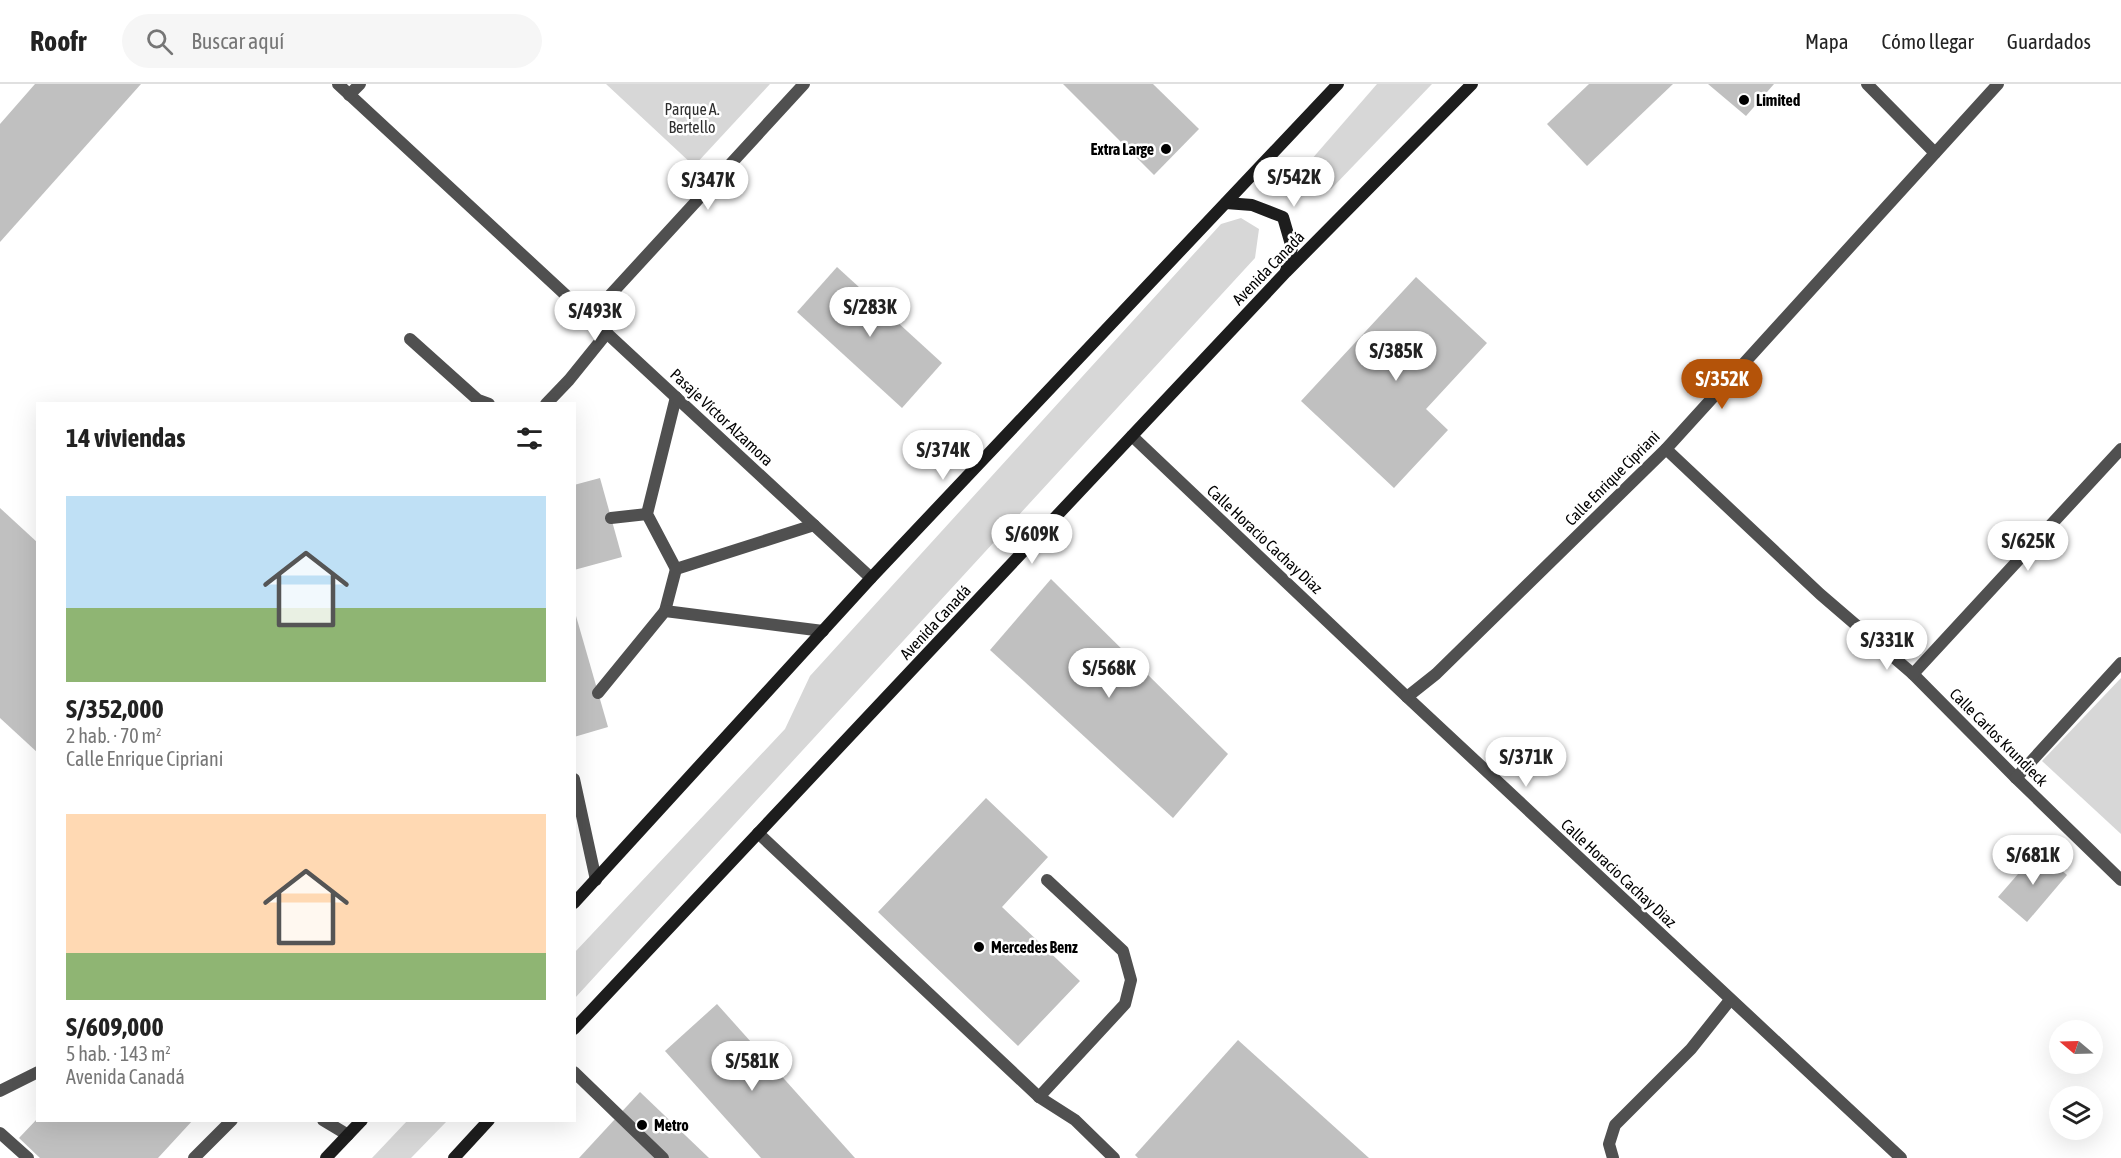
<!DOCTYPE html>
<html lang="es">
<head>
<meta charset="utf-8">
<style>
  body { margin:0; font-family:"Asap Condensed",sans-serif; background:#f6f6f6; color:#222; height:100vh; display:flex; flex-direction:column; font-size:22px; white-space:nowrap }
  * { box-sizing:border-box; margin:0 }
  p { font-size:20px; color:#767676 }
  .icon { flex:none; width:33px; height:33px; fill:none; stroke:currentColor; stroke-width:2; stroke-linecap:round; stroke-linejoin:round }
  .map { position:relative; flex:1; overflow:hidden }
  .side { position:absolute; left:36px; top:318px; width:540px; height:720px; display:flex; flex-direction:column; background:#fff; border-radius:0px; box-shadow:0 6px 24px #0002 }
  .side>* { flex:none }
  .needle { width:39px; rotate:289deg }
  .controls { position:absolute; left:2049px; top:936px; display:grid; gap:12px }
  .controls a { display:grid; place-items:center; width:54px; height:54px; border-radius:50%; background:#fff; box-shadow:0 6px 24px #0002; font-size:30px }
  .price { position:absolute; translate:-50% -51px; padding:0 14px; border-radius:21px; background:#fff; color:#222; font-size:20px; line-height:39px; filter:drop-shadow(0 2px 3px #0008) }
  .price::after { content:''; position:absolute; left:50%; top:36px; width:18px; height:14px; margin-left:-9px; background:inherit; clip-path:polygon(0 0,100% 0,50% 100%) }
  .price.selected { background:#b45309; color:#fff }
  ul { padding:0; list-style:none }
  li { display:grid; align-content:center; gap:12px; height:318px; padding:0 30px }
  li span { display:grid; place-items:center; height:186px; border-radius:0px; color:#555 }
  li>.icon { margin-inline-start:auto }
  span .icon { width:108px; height:108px; fill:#fffc; stroke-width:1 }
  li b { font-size:26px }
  h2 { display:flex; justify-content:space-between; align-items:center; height:72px; padding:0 30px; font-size:26px }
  header { display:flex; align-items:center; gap:36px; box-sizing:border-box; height:84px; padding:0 30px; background:#fff; border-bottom:2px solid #e0e0e0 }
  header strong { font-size:28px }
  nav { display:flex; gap:33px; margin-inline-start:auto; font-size:21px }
  .search { width:420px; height:54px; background:#f6f6f6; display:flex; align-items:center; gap:15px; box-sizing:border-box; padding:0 21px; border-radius:33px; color:#767676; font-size:22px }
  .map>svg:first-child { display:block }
  .green { fill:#d7d7d7 }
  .building { fill:#c0c0c0 }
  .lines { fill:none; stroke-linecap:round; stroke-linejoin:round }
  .lane { stroke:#505050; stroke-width:12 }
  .street { stroke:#505050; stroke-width:12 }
  .secondary { stroke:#1d1d1d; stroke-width:12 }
  .poi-dot { fill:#000; stroke:#fff; stroke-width:2 }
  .labels { text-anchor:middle; stroke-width:5; stroke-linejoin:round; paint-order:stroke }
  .poi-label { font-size:16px; font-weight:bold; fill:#000; stroke:#fff; text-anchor:start }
  .park-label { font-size:16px; fill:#2e2e2e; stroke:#fff }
  .street-label { font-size:16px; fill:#000; stroke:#fff }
</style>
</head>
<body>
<header>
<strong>Roofr</strong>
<div class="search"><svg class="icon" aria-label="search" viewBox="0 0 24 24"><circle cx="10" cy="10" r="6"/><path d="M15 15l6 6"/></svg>Buscar aquí</div>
<nav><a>Mapa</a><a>Cómo llegar</a><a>Guardados</a></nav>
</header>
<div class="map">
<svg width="2121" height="1074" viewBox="0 0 2121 1074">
  <rect width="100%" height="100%" fill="#fff"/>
  <g class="green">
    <polygon points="606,0 770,0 694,82"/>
    <polygon points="1377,0 1432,0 1331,105 1311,76"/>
    <polygon points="1241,134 1259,145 1255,174 575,914 575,868 785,645 810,592 1221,140"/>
    <polygon points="2121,594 2121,750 2042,677"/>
    <polygon points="407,1037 447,1037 411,1074 372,1074"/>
  </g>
  <g class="building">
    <polygon points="35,0 141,0 0,158 0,40"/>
    <polygon points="1063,0 1153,0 1199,45 1154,91"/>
    <polygon points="1589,0 1673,0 1587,82 1547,40"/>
    <polygon points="1708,0 1774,0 1746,32"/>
    <polygon points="837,183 942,279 902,324 797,228"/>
    <polygon points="1416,193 1487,259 1426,325 1448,346 1394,404 1301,317"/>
    <polygon points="600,394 622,473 574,486 574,401"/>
    <polygon points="0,424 38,459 38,669 0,634"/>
    <polygon points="1051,495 1228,670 1173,734 990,566"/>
    <polygon points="574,525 608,643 574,653"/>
    <polygon points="986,714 1048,773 1002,823 1080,897 1018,962 878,828"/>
    <polygon points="2039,766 2067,791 2027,838 1998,813"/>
    <polygon points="717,920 855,1074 761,1074 665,967"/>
    <polygon points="1238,956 1369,1074 1138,1074 1135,1071"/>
    <polygon points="640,1008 709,1074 579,1074"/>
    <polygon points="38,1034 38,1036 193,1036 158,1074 40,1074 19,1054"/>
  </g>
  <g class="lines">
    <g class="lane">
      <polyline points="410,255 478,316 489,320"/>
      <polyline points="676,313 647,430 676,485 814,441"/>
      <polyline points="546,320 569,296 607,249"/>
      <polyline points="611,434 647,430"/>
      <polyline points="665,527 676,485"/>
      <polyline points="598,609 665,527 823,547"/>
      <polyline points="574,695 596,796"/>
      <polyline points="758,749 1039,1013 1075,1036 1114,1074"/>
      <polyline points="574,988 663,1074"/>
      <polyline points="0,1007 38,988"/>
      <polyline points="1039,1013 1125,920 1131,896 1123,867 1047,796"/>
      <polyline points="323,1036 348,1051"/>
      <polyline points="0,1049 28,1074"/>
      <polyline points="194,1074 232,1036"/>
      <polyline points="1613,1074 1609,1060 1615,1041 1691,965 1730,916"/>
    </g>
    <g class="street">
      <polyline points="338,0 871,494"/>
      <polyline points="1867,0 1935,69"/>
      <polyline points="349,11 360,0"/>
      <polyline points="590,233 804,0"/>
      <polyline points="1132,352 1407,613 1901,1074"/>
      <polyline points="1666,365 1820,510 1913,590 2016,694 2121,796"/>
      <polyline points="1913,590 2121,365"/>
      <polyline points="1407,613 1436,590 1666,365 1998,0"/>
      <polyline points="2016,694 2121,579"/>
    </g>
    <g class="secondary">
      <polyline points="1226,119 1252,121 1283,133 1292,164 1286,187"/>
      <polyline points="574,819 871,494 1338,0"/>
      <polyline points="574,945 1286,188 1472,0"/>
      <polyline points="326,1074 362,1036"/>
      <polyline points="454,1074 489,1036"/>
    </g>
  </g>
  <g class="poi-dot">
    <circle cx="1744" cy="16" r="6"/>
    <circle cx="1166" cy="65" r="6"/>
    <circle cx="979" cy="863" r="6"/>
    <circle cx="642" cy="1041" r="6"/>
  </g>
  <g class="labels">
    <g class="poi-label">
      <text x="1756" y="22">Limited</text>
      <text x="1154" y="71" text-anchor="end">Extra Large</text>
      <text x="991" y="869">Mercedes Benz</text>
      <text x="654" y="1047">Metro</text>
    </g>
    <g class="park-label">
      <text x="692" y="31">Parque A.<tspan x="692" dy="18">Bertello</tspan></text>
    </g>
    <g class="street-label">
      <text transform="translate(1268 184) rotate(-46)" y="6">Avenida Canadá</text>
      <text transform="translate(722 333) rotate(43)" y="6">Pasaje Víctor Alzamora</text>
      <text transform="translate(1612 394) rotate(-45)" y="6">Calle Enrique Cipriani</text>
      <text transform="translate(1265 455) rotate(43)" y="6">Calle Horacio Cachay Diaz</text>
      <text transform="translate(935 538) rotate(-47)" y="6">Avenida Canadá</text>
      <text transform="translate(1999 653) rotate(45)" y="6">Calle Carlos Krundieck</text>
      <text transform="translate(1619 789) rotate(43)" y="6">Calle Horacio Cachay Diaz</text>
    </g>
  </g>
</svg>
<div class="controls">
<a><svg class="needle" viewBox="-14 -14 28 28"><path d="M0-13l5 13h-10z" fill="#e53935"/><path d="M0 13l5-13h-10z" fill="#767676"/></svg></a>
<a><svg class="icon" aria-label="layers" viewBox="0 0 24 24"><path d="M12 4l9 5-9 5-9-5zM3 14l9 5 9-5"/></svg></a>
</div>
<b class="price" style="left:1294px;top:124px">S/542K</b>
<b class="price" style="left:708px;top:127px">S/347K</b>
<b class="price" style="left:870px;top:254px">S/283K</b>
<b class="price" style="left:595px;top:258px">S/493K</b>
<b class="price" style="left:1396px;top:298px">S/385K</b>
<b class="price selected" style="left:1722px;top:326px">S/352K</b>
<b class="price" style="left:943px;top:397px">S/374K</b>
<b class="price" style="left:1032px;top:481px">S/609K</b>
<b class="price" style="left:2028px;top:488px">S/625K</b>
<b class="price" style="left:1887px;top:587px">S/331K</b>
<b class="price" style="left:1109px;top:615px">S/568K</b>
<b class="price" style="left:1526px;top:704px">S/371K</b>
<b class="price" style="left:2033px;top:802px">S/681K</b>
<b class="price" style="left:752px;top:1008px">S/581K</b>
<section class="side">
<h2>14 viviendas<svg class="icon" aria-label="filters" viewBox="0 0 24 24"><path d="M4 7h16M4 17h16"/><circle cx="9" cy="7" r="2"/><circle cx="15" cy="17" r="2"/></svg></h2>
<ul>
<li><span style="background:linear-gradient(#bfe0f5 60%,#8fb573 0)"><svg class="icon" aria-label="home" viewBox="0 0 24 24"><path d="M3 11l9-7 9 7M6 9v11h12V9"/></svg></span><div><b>S/352,000</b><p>2 hab. · 70 m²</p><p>Calle Enrique Cipriani</p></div></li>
<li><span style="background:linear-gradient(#ffd9b3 75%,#8fb573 0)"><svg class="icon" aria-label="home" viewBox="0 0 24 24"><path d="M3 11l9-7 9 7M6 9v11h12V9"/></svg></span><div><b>S/609,000</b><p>5 hab. · 143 m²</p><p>Avenida Canadá</p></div></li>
</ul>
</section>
</div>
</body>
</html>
